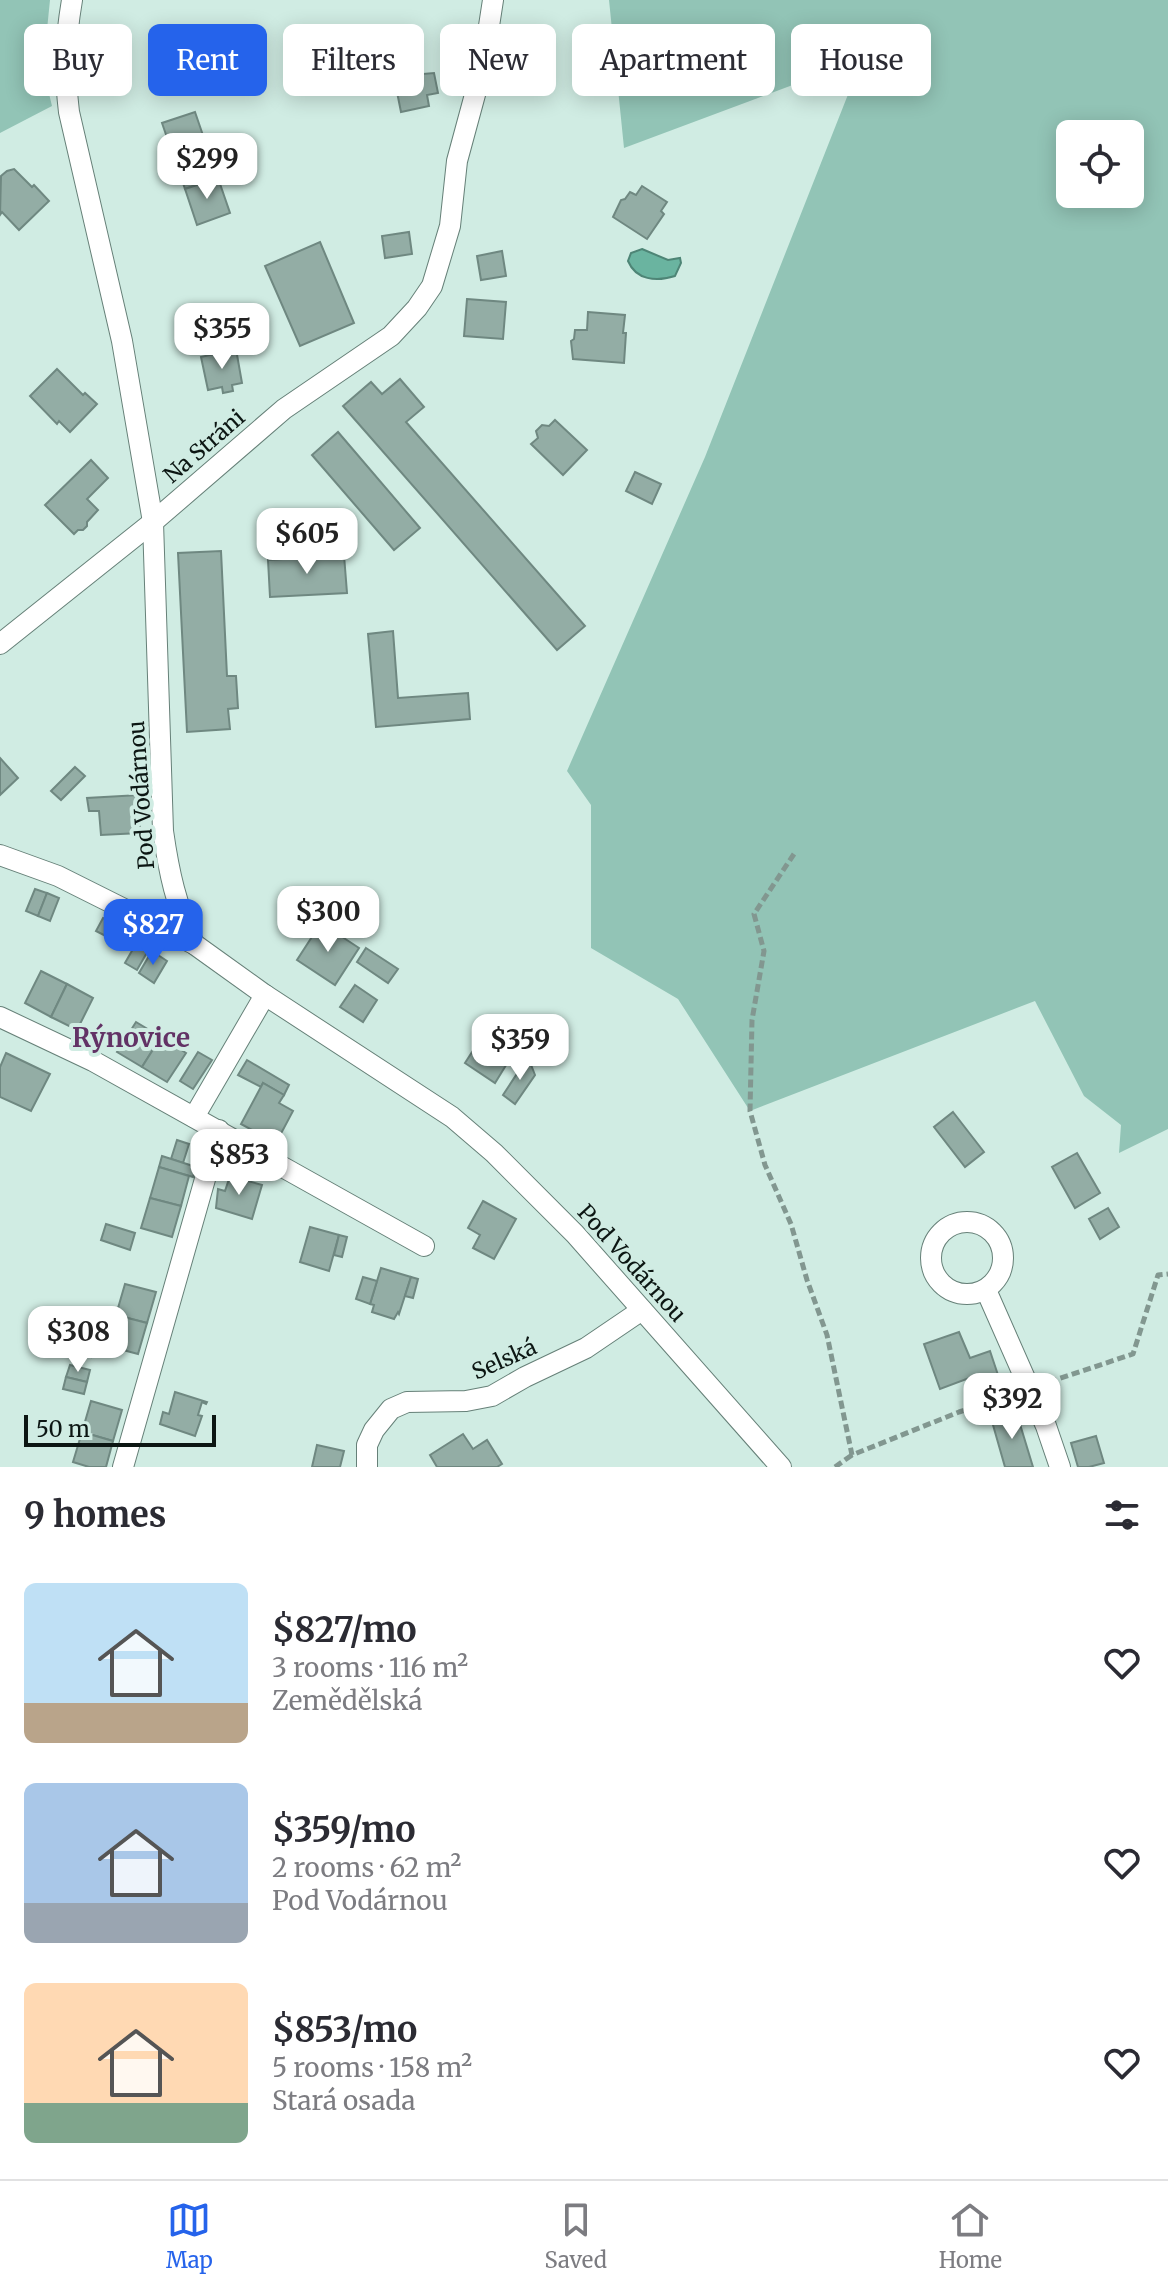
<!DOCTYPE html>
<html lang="en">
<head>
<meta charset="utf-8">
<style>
  body { margin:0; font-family:Merriweather,serif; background:#f2f2f3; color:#2b2b33; height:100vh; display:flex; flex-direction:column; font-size:30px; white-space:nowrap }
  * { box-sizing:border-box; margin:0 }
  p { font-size:26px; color:#7c7c81 }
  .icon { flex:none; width:44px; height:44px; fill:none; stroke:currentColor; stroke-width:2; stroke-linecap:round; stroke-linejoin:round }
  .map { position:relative; height:1467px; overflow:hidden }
  .details { display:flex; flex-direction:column; background:#fff; flex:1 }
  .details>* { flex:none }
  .top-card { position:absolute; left:24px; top:24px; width:1120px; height:72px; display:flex; gap:16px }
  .controls { position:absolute; left:1056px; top:120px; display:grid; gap:16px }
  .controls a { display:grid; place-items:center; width:88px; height:88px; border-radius:12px; background:#fff; box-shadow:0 4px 20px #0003; font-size:40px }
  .scale { position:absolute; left:24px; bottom:20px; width:192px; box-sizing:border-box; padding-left:8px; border:4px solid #0c1613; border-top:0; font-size:22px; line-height:28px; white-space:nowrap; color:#0c1613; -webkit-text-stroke:6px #d0ece3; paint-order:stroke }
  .price { position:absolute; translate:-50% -68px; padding:0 18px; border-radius:16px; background:#fff; color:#222; font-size:26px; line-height:52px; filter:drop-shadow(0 2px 4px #0008) }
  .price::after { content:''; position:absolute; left:50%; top:48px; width:24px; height:18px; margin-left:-12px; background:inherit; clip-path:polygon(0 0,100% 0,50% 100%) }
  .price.active { background:#2563eb; color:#fff }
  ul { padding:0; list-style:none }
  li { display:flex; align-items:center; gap:24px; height:200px; padding:0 24px }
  li span { display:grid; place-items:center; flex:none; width:224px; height:160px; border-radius:12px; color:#555 }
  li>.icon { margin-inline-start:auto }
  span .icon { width:96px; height:96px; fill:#fffc; stroke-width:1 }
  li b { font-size:34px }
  h2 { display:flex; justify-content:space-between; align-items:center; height:96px; padding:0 24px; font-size:34px }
  .pill { padding:0 28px; border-radius:12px; background:#fff; box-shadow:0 4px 20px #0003; font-size:28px; line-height:72px }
  .pill.active { background:#2563eb; color:#fff }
  .menu { display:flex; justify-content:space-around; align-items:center; height:112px; border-top:2px solid #e1e1e2; background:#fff; font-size:22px; color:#7c7c81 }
  .menu a { display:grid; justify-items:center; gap:4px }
  .menu .active { color:#2563eb }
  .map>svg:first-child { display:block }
  .green { fill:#92c4b6; fill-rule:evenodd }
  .water { fill:#6ab4a0; stroke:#4e8576; stroke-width:2 }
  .building { fill:#93ada5; stroke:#6f8881; stroke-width:2 }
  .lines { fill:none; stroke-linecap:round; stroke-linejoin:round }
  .minor-casing { stroke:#668078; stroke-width:22 }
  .path { stroke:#829790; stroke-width:5; stroke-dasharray:8 4; stroke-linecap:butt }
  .minor { stroke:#fff; stroke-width:20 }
  .labels { text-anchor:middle; stroke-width:8; stroke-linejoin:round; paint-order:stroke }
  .street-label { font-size:22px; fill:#0c1613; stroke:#d0ece3 }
  .quarter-label { font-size:26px; font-weight:bold; fill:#623265; stroke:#d0ece3 }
</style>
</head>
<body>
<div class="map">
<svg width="1168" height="1467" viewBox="0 0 1168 1467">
  <rect width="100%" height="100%" fill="#d0ece3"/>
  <g class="green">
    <polygon points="0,0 50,0 43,69 52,106 0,133"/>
    <path d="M609 0H1168V1129L1119 1153 1121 1125 1084 1096 1035 1001 750 1111 678 999 591 948V805L567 771 705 457 862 59 624 148ZM1070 134H1130V194H1070Z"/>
  </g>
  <path class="water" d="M642 249 668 260 680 258 681 263 675 276C656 282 636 280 628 261L631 253Z"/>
  <g class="building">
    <polygon points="422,71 423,74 434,73 438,93 427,95 429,106 401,112 394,77"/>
    <polygon points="195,112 207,147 174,158 162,123"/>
    <polygon points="223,159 228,174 185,189 180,174"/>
    <polygon points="14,169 32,187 34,185 49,201 19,230 2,212 0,215 1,176 7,171"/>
    <polygon points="218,178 230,213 197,225 185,189"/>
    <polygon points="642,186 667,202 661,211 664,214 647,239 613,217 621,200 625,199 630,192 636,195"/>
    <polygon points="409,232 412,254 385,258 382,236"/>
    <polygon points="320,242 354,323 300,346 265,266"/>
    <polygon points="502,251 506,276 481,280 477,256"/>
    <polygon points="467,299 506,302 503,339 464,336"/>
    <polygon points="588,312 625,315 623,333 626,333 624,363 573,359 571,341 574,339 575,330 587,330"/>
    <polygon points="236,349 242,383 232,385 233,391 223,393 222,387 208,390 201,357"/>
    <polygon points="57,369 83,395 85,393 97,404 70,432 59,421 57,424 30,396"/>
    <polygon points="400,379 424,407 406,422 585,626 557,650 343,406 371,382 382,394"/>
    <polygon points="555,420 587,450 563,475 531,444 538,438 536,431 542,425 549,426"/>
    <polygon points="338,432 420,528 394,550 312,455"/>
    <polygon points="91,460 108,478 87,499 98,510 87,522 87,526 83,530 78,530 74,534 45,505"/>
    <polygon points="635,472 661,484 652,504 626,491"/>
    <polygon points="221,551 227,676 236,676 238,708 228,709 230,729 187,732 178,553"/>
    <polygon points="344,555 347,593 270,597 268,560"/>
    <polygon points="393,631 398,698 468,693 470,719 376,727 368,634"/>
    <polygon points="0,758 18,778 0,795"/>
    <polygon points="75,767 85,776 61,800 51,791"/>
    <polygon points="139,795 140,833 101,835 99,811 89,811 87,798"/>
    <polygon points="35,889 47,893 38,916 26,911"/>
    <polygon points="47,893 59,898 50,921 38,916"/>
    <polygon points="103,918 132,933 125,946 96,931"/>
    <polygon points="321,923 359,948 335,985 297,960"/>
    <polygon points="137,942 149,949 137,970 125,963"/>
    <polygon points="366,948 398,969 388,983 357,962"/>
    <polygon points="152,951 167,961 154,983 139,973"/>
    <polygon points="41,971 67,984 51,1017 25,1003"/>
    <polygon points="67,984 93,998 77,1030 51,1017"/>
    <polygon points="355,985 377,1000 363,1022 340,1007"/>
    <polygon points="136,1022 161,1037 142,1067 117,1052"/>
    <polygon points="485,1032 510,1048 502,1059 508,1062 495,1083 465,1063"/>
    <polygon points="161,1037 186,1053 167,1082 142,1067"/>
    <polygon points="198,1052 212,1060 193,1089 180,1081"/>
    <polygon points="6,1053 50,1074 31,1111 0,1097 0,1067"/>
    <polygon points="528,1057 535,1075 515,1104 503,1095"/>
    <polygon points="247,1060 289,1085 284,1095 263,1083 261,1087 238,1075"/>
    <polygon points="263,1083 284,1095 279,1103 293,1111 276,1143 241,1124"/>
    <polygon points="953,1112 984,1152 965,1167 934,1127"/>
    <polygon points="177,1140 189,1144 183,1163 171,1159"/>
    <polygon points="1077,1153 1100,1193 1075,1208 1052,1167"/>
    <polygon points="162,1156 196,1167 193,1177 159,1167"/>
    <polygon points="159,1167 189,1176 181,1206 150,1198"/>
    <polygon points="230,1176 262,1185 252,1219 216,1208 218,1189 225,1191"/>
    <polygon points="150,1198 181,1206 172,1237 141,1228"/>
    <polygon points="483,1201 516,1219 494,1259 473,1248 480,1235 468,1228"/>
    <polygon points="1108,1208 1119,1227 1100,1239 1089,1219"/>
    <polygon points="106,1224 135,1233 130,1250 101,1240"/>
    <polygon points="310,1227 339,1235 329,1271 300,1262"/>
    <polygon points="339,1235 347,1237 342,1257 334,1255"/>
    <polygon points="381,1268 411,1277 399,1314 398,1312 394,1319 372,1312 374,1305 370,1304"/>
    <polygon points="363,1277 377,1281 370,1304 356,1299"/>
    <polygon points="411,1277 418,1279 413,1298 405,1296"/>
    <polygon points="125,1284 156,1292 147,1323 116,1315"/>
    <polygon points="116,1315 147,1323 138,1354 108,1346"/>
    <polygon points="959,1332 970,1358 990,1351 1000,1381 973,1390 969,1378 940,1389 924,1344"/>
    <polygon points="75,1340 94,1345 91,1357 72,1351"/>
    <polygon points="70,1365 90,1370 87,1382 66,1377"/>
    <polygon points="66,1377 87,1382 84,1394 63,1389"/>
    <polygon points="175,1392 207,1402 206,1404 202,1402 198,1415 202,1416 195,1436 160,1424 163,1412 169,1414"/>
    <polygon points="91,1401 122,1410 113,1441 82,1432"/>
    <polygon points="1016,1411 1033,1467 1005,1467 991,1418"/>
    <polygon points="82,1432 113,1441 106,1467 89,1467 73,1462"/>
    <polygon points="463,1434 473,1449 487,1440 502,1464 497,1467 437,1467 430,1455"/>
    <polygon points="1096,1436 1104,1463 1089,1467 1078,1467 1071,1443"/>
    <polygon points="317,1445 344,1451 340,1467 312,1467"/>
  </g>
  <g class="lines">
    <defs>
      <g id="minor">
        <path d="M72 0C65 42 64 69 69 112L122 341 153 522 163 831C169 873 176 905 194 944"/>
        <polyline points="0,644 153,522 284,409 391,336 417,308 432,286 450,226 457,161 483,65 493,0"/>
        <polyline points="0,855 58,876 194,944 265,995 452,1117 494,1153 575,1234 781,1467"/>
        <polyline points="0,1017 93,1061 424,1246"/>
        <polyline points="194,1117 265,995"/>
        <circle cx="967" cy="1258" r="36"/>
        <polyline points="986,1290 1046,1426 1060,1467"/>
        <polyline points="123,1467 219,1130"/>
        <polyline points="367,1467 367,1445 374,1430 391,1409 407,1402 466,1401 492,1396 525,1377 586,1348 642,1310"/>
      </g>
    </defs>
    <use href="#minor" class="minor-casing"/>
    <g class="path">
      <polyline points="794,854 754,914 764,951 752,1020 750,1111 765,1165 791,1224 807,1280 827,1335 852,1455 959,1412 1009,1396"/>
      <polyline points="1049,1382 1133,1354 1158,1275 1168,1274"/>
      <polyline points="835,1467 852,1455"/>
    </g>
    <use href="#minor" class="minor"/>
  </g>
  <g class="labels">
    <g class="street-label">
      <text transform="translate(204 446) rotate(-41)" y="8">Na Stráni</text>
      <text transform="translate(141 795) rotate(-94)" y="8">Pod Vodárnou</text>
      <text transform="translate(632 1263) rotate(48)" y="8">Pod Vodárnou</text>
      <text transform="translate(504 1359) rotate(-24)" y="8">Selská</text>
    </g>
    <g class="quarter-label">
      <text x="131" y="1047">Rýnovice</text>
    </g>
  </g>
</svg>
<div class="controls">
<a><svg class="icon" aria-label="locate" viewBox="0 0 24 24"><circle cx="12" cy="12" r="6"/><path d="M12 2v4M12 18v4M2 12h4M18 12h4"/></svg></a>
</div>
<div class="scale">50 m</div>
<b class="price" style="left:207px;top:201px">$299</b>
<b class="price" style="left:222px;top:371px">$355</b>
<b class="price" style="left:307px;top:576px">$605</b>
<b class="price" style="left:328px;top:954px">$300</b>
<b class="price active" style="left:153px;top:967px">$827</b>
<b class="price" style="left:520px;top:1082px">$359</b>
<b class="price" style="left:239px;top:1197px">$853</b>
<b class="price" style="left:78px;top:1374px">$308</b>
<b class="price" style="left:1012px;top:1441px">$392</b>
<div class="top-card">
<a class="pill">Buy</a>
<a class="pill active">Rent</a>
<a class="pill">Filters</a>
<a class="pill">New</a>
<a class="pill">Apartment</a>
<a class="pill">House</a>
</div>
</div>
<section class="details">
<h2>9 homes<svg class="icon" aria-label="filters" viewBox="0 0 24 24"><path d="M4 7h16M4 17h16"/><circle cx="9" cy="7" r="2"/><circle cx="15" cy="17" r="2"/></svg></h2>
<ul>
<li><span style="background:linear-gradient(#bfe0f5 75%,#b9a48a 0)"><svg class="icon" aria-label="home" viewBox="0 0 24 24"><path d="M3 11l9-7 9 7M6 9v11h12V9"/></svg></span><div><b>$827/mo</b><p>3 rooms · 116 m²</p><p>Zemědělská</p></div><svg class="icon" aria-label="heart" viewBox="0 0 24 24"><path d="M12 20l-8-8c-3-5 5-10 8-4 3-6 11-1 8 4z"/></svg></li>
<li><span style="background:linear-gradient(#a9c7e8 75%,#9aa5b1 0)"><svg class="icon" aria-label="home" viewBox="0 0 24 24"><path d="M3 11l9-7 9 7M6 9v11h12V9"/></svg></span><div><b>$359/mo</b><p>2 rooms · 62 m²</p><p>Pod Vodárnou</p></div><svg class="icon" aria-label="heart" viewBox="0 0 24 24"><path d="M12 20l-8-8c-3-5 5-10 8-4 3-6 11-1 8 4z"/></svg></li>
<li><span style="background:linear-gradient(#ffd9b3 75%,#7fa58c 0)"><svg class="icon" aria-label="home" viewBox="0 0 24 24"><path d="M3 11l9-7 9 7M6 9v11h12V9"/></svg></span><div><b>$853/mo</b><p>5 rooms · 158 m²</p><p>Stará osada</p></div><svg class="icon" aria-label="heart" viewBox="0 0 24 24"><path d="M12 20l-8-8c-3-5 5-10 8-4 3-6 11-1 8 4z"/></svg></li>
</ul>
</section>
<nav class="menu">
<a class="active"><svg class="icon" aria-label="map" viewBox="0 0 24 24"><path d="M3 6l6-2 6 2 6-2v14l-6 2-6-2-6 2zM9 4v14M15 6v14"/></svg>Map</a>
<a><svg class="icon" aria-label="saved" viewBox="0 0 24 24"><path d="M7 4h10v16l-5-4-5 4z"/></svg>Saved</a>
<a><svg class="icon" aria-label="home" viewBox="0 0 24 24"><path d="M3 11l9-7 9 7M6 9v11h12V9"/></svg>Home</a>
</nav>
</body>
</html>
